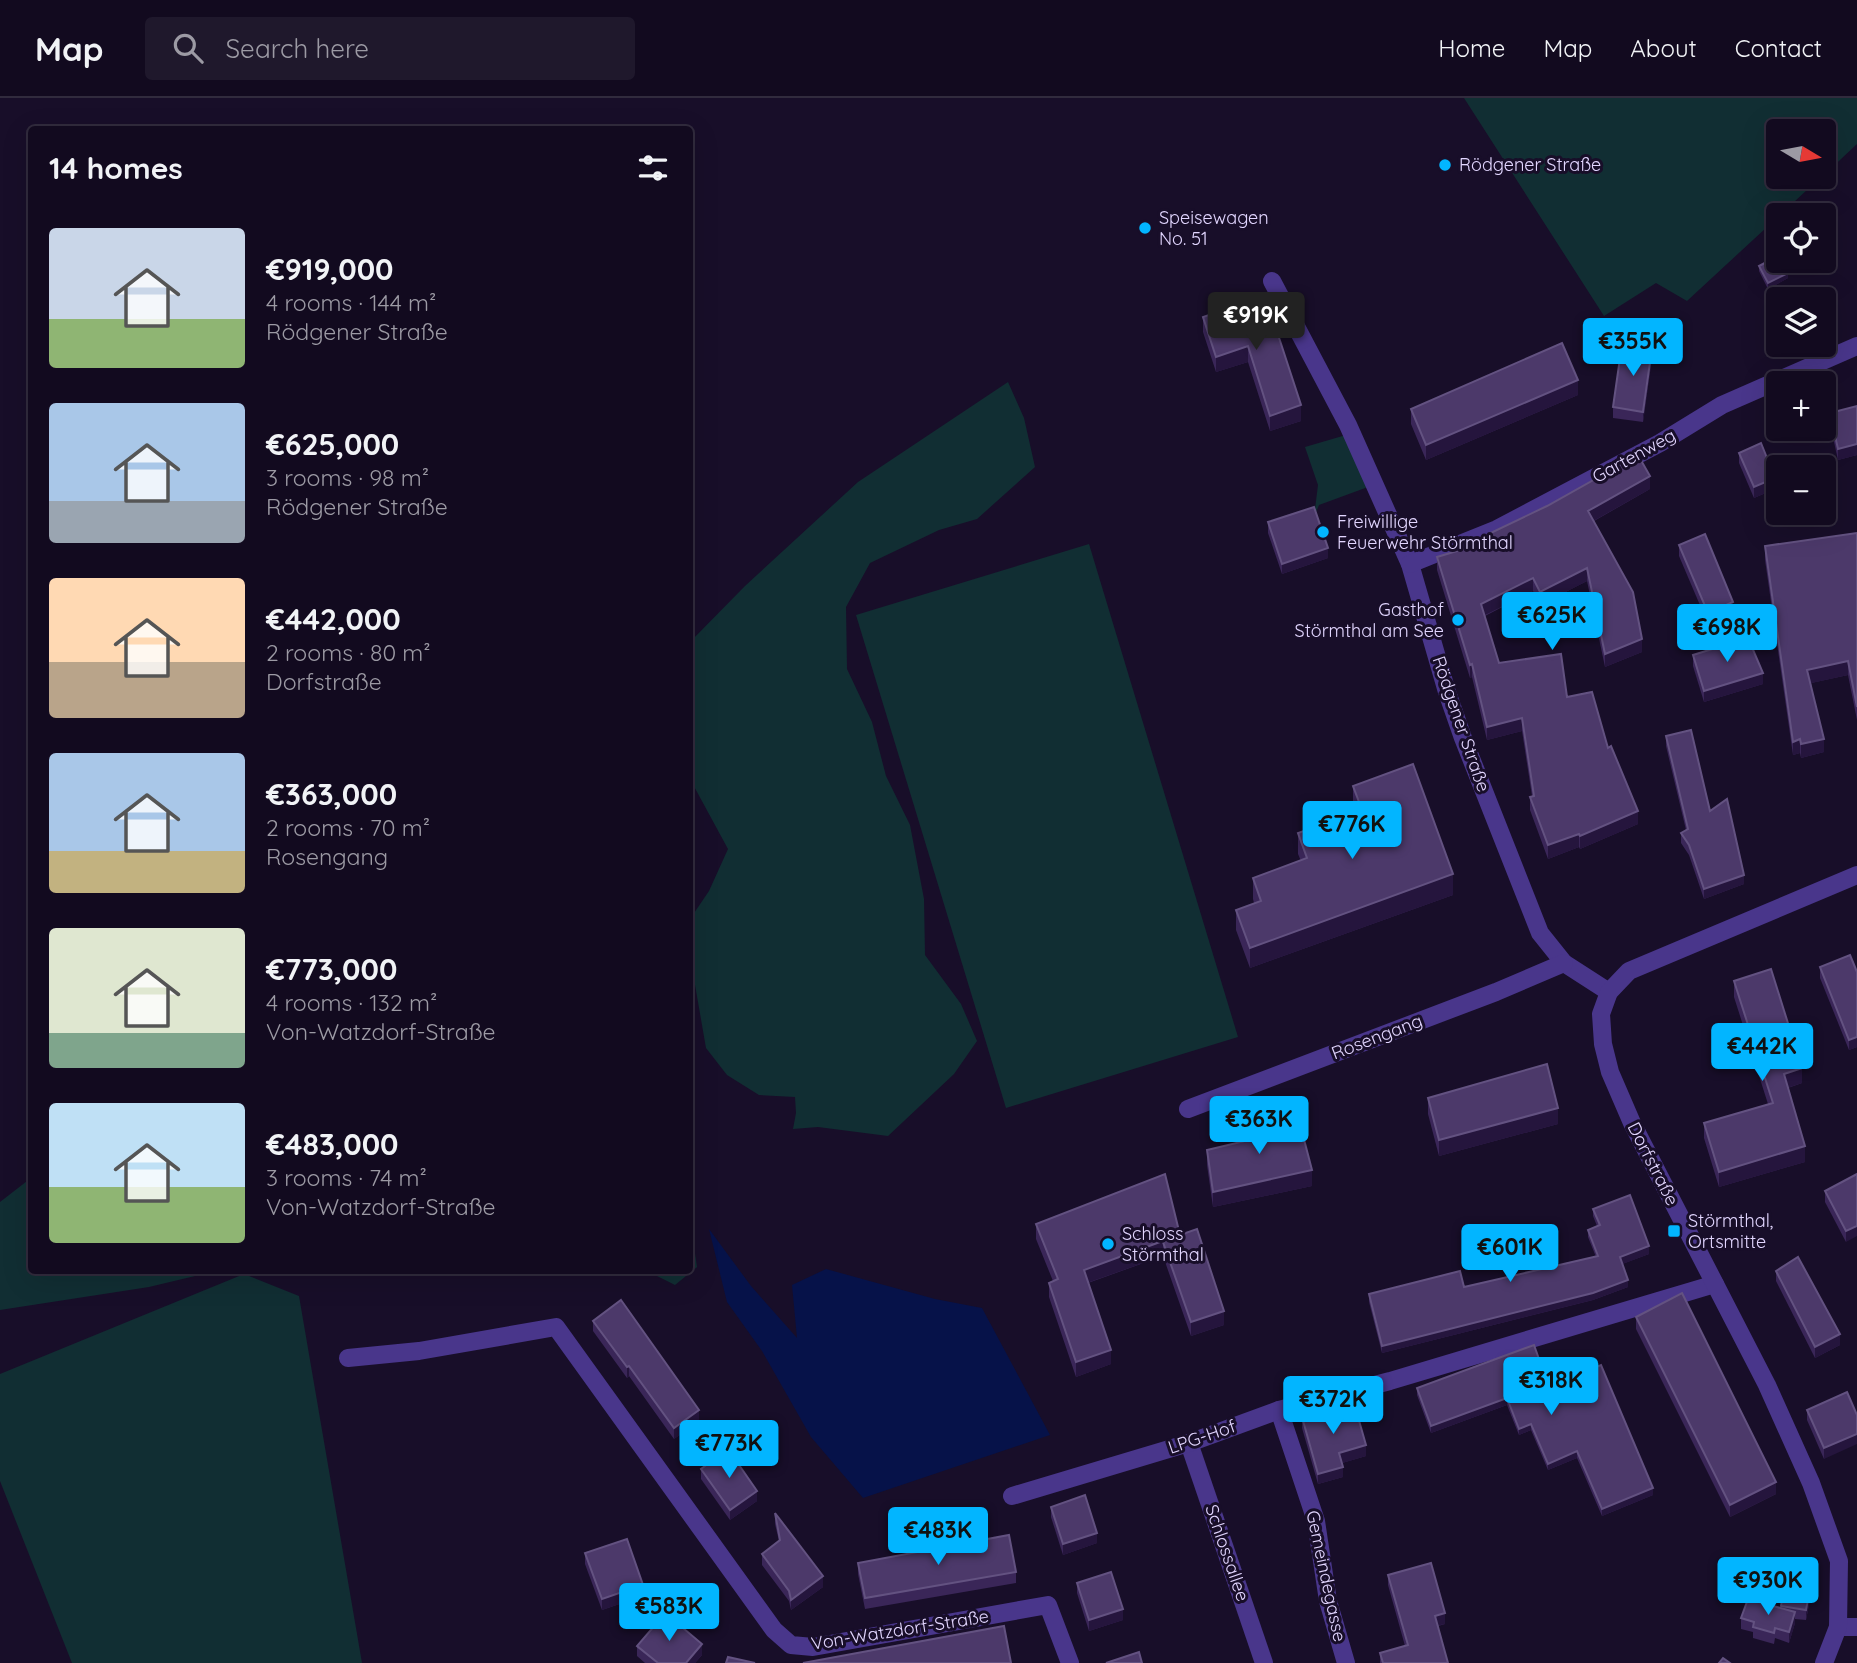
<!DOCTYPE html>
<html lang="en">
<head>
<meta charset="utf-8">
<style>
  body { margin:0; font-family:Quicksand,sans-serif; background:#1f182c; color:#f1f3f6; height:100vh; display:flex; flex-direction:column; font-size:26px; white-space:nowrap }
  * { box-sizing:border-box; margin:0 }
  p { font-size:23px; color:#9c9aa4 }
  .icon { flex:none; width:38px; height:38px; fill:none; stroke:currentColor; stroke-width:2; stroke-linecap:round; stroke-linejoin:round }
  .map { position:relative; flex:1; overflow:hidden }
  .details { position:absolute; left:28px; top:28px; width:665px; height:1148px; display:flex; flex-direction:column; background:#120a1f; border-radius:7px; box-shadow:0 7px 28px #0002,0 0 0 2px #312b3d }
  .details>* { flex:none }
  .needle { width:46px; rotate:100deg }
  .fabs { position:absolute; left:1766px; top:21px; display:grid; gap:14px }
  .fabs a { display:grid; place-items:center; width:70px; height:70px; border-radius:7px; background:#120a1f; box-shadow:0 7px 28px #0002,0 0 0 2px #312b3d; font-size:35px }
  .price { position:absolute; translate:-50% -60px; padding:0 16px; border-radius:7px; background:#02b5ff; color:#111; font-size:23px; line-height:46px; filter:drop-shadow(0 2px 4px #0008) }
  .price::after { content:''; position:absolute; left:50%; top:42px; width:21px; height:16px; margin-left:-10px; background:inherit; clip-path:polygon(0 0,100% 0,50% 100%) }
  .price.selected { background:#222; color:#fff }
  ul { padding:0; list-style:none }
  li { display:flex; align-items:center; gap:21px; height:175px; padding:0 21px }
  li span { display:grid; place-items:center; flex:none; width:196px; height:140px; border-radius:7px; color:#555 }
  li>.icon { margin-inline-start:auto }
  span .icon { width:84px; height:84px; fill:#fffc; stroke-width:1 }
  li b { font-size:30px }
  h2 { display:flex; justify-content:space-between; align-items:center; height:84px; padding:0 21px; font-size:30px }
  header { display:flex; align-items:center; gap:42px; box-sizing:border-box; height:98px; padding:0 35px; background:#120a1f; border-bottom:2px solid #312b3d }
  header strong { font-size:33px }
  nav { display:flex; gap:38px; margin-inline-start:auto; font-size:24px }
  .search { width:490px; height:63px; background:#1f182c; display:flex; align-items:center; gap:18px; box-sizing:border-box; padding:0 24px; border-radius:7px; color:#9c9aa4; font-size:26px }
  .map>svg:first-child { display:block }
  .green { fill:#112e33 }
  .water { fill:#061249 }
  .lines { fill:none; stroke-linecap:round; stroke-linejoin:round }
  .minor { stroke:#49368b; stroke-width:18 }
  .wall { fill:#3a2658 }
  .shaded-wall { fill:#25153d }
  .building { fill:#4c396a; stroke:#635281; stroke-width:2 }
  .poi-dot { fill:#02b5ff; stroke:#180e29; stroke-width:2.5 }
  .labels { text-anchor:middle; stroke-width:6; stroke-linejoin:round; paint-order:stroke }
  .poi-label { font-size:18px; fill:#e2d6ff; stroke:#180e29; text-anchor:start }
  .street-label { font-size:18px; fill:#e2d6ff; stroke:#180e29 }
</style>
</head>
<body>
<header>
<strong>Map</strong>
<div class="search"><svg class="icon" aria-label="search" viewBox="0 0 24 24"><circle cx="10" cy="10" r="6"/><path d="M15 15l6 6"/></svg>Search here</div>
<nav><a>Home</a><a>Map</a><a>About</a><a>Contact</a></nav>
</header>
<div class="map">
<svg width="1857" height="1565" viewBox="0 0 1857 1565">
  <rect width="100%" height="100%" fill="#180e29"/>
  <g class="green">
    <polygon points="1464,0 1857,0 1857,46 1824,77 1824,33 1778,33 1778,79 1821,79 1687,203 1656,185 1604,218"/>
    <polygon points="1008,284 1024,320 1035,369 977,421 939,432 870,465 846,509 847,571 872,624 886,678 910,727 924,801 925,857 961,906 977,943 954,976 888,1038 818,1029 793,1031 796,1015 795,999 759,997 727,977 706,950 690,858 690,821 709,793 728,751 690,681 690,544 745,488 858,384"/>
    <polygon points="1346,337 1368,389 1319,407 1314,419 1318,387 1305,349"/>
    <polygon points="1089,446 1238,939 1006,1010 856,517"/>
    <polygon points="31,1080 32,1172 216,1173 149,1189 0,1212 0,1104"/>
    <polygon points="690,1121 697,1169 675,1187 647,1173 690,1172"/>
    <polygon points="244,1176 299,1198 362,1565 72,1565 0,1383 0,1276"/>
  </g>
  <polygon class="water" points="709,1131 751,1188 797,1240 792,1187 826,1171 935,1201 982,1210 1050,1337 863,1400 811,1339 762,1253 727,1204"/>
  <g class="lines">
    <g class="minor">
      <polyline points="1272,183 1348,327 1410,466 1447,594 1463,640 1540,835 1564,865 1609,894"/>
      <polyline points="1410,466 1497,431 1660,345 1722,307 1857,248"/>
      <polyline points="1188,1011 1496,894 1564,865"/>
      <polyline points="348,1260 419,1253 556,1229 774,1532 791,1547 813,1549 1048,1507 1070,1565"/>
      <polyline points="1279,1312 1316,1423 1328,1503 1346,1565"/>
      <polyline points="1189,1345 1264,1565"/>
      <polyline points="1012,1398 1189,1345 1279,1312 1390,1283 1715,1186"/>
      <polyline points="1838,1529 1857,1529"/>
      <polyline points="1824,1565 1838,1529 1839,1463 1811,1385 1767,1287 1632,1025 1610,974 1603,946 1601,916 1609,894 1629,873 1857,777"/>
    </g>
  </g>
  <g class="wall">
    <polygon points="1759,168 1788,180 1768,191 1759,173"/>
    <polygon points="1236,216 1301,323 1270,333 1248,264 1216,274 1203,234 1203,219"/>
    <polygon points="1652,260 1643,324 1613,320 1613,309"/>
    <polygon points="1778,290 1778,317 1769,299 1769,294"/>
    <polygon points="1578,297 1426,362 1411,326 1411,311"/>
    <polygon points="1857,308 1857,357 1838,362 1830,326 1830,315"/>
    <polygon points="1739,355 1775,391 1754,400 1739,365"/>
    <polygon points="1650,391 1594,423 1642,554 1605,569 1587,483 1540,507 1533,493 1485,518 1499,565 1567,599 1608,650 1638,726 1580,751 1579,749 1548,761 1530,712 1530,699 1532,698 1522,633 1487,642 1472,579 1470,580 1437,472 1437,459 1478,447 1478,441"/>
    <polygon points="1268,424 1328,460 1282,476 1268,435"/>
    <polygon points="1857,435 1857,622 1848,577 1811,585 1824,654 1801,660 1800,655 1793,657 1765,462 1765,448"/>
    <polygon points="1679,447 1733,515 1708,526 1679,458"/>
    <polygon points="1693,557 1763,586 1704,604 1693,568"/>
    <polygon points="1666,638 1710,713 1744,786 1704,801 1689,757 1681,745 1681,735 1686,732 1666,648"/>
    <polygon points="1353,688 1453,797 1250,870 1236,832 1236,812 1254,805 1253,801 1253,780 1301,763 1298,756 1298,735 1355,715 1353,708"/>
    <polygon points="1820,869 1857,874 1857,949 1849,952 1820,880"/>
    <polygon points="1734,883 1802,985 1788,990 1805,1064 1719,1089 1704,1040 1704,1025 1768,1006 1734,899"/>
    <polygon points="1428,1000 1558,1026 1439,1058 1428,1016"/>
    <polygon points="1245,1025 1286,1034 1312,1088 1213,1109 1207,1067 1207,1052 1246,1043"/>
    <polygon points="1857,1076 1846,1144 1825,1104 1825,1093"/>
    <polygon points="1593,1111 1649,1156 1622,1166 1628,1189 1593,1202 1382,1255 1369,1204 1369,1196 1464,1189 1596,1159 1588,1139 1588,1132 1597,1128 1593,1118"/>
    <polygon points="1036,1126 1180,1137 1224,1227 1191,1238 1163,1158 1088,1185 1111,1266 1076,1279 1049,1199 1049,1185 1053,1183 1036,1141"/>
    <polygon points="1776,1173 1840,1247 1815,1260 1776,1183"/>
    <polygon points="1636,1219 1776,1396 1730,1419 1636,1231"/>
    <polygon points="593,1223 699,1323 674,1341 629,1278 627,1280 593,1233"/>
    <polygon points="1549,1289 1653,1397 1602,1418 1577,1360 1548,1372 1531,1332 1519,1337 1507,1307 1431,1335 1417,1297 1417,1290"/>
    <polygon points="1807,1312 1857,1317 1824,1361 1807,1322"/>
    <polygon points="1302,1319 1366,1358 1342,1365 1343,1379 1318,1386 1302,1330"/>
    <polygon points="701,1371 757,1403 730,1422 701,1381"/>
    <polygon points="1051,1409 1097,1445 1063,1457 1051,1419"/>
    <polygon points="775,1415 823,1489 791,1512 789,1503 762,1467 762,1456 779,1443 775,1426"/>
    <polygon points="585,1455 643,1498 602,1512 585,1466"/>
    <polygon points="858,1465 1016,1474 1016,1485 865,1511 858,1476"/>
    <polygon points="1388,1477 1445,1526 1438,1528 1448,1565 1380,1565 1380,1555 1405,1548 1388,1487"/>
    <polygon points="1077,1485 1123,1522 1089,1533 1077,1495"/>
    <polygon points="1813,1486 1806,1522 1795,1521 1795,1525 1789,1545 1775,1540 1774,1546 1753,1540 1753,1534 1741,1531 1741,1520 1781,1510 1781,1508"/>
    <polygon points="637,1548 702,1557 695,1565 645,1565 637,1558"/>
  </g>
  <g class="shaded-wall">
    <polygon points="1788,175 1788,180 1768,191 1768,185"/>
    <polygon points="1248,248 1248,264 1216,274 1216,259"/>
    <polygon points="1652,250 1652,260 1643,324 1643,314"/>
    <polygon points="1578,282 1578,297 1426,362 1426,347"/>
    <polygon points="1301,307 1301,323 1270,333 1270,318"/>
    <polygon points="1857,346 1857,357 1838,362 1838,351"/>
    <polygon points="1650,378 1650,391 1588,426 1588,413"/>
    <polygon points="1775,380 1775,391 1754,400 1754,389"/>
    <polygon points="1328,450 1328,460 1282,476 1282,466"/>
    <polygon points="1587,470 1587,483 1540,507 1540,494"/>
    <polygon points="1533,480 1533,493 1481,519 1481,506"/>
    <polygon points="1733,504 1733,515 1708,526 1708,515"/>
    <polygon points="1642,541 1642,554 1605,569 1605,556"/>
    <polygon points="1848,563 1848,577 1807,586 1807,572"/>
    <polygon points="1472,566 1472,579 1470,580 1470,567"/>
    <polygon points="1763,575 1763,586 1704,604 1704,593"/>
    <polygon points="1522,620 1522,633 1487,642 1487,629"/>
    <polygon points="1800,641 1800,655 1793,657 1793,644"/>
    <polygon points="1824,641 1824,654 1801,660 1801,646"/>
    <polygon points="1638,713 1638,726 1580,751 1580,738"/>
    <polygon points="1579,736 1579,749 1548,761 1548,747"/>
    <polygon points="1453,776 1453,797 1250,870 1250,850"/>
    <polygon points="1744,777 1744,786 1704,801 1704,791"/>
    <polygon points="1857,939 1857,949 1849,952 1849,942"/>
    <polygon points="1802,970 1802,985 1784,991 1784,976"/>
    <polygon points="1558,1010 1558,1026 1439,1058 1439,1042"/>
    <polygon points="1805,1048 1805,1064 1719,1089 1719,1074"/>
    <polygon points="1312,1072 1312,1088 1213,1109 1213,1094"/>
    <polygon points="1857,1128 1857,1138 1846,1144 1846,1133"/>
    <polygon points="1179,1137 1163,1144 1163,1158 1084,1186 1084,1172"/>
    <polygon points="1649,1148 1649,1156 1620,1167 1620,1159"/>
    <polygon points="1628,1182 1628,1189 1593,1202 1382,1255 1382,1248"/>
    <polygon points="1224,1213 1224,1227 1191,1238 1191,1224"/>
    <polygon points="1840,1236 1840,1247 1815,1260 1815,1249"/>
    <polygon points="1111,1252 1111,1266 1076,1279 1076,1264"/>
    <polygon points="629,1268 629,1278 627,1280 627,1269"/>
    <polygon points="1507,1300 1507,1307 1431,1335 1431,1328"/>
    <polygon points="699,1312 699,1323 674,1341 674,1330"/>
    <polygon points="1531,1326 1531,1332 1519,1337 1519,1331"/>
    <polygon points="1857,1336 1857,1346 1824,1361 1824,1350"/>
    <polygon points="1366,1347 1366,1358 1339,1366 1339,1355"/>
    <polygon points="1577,1353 1577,1360 1548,1372 1548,1366"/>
    <polygon points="1343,1369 1343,1379 1318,1386 1318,1376"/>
    <polygon points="1776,1384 1776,1396 1730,1419 1730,1407"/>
    <polygon points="1653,1390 1653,1397 1602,1418 1602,1411"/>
    <polygon points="757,1393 757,1403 730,1422 730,1412"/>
    <polygon points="1097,1435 1097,1445 1063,1457 1063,1446"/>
    <polygon points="1813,1475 1813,1486 1806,1522 1806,1512"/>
    <polygon points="823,1478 823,1489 791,1512 791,1502"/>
    <polygon points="643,1487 643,1498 602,1512 602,1501"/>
    <polygon points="1123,1511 1123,1522 1089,1533 1089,1522"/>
    <polygon points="1795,1514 1795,1525 1789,1545 1789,1534"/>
    <polygon points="1445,1515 1445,1526 1435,1528 1435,1518"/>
    <polygon points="702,1546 702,1557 695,1565 686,1565"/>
  </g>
  <g class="building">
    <polygon points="1778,158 1778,163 1781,163 1788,175 1768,185 1759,168"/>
    <polygon points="1268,206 1301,307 1270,318 1248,248 1216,259 1203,219 1234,208 1236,216"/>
    <polygon points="1562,245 1578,282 1426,347 1411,311"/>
    <polygon points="1622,246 1652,250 1643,314 1613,309"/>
    <polygon points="1778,290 1778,312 1769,294"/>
    <polygon points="1857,308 1857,346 1838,351 1830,315"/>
    <polygon points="1761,345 1775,380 1754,389 1739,355"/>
    <polygon points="1638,357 1650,378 1588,413 1633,494 1642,541 1605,556 1587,470 1540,494 1533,480 1481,506 1499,565 1561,556 1567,599 1592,594 1608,650 1611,648 1638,713 1580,738 1579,736 1548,747 1530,699 1534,698 1522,620 1487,629 1472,566 1470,567 1437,459 1480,446 1478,441 1547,408"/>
    <polygon points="1314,409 1328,450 1282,466 1268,424"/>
    <polygon points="1857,435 1857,609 1848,563 1807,572 1824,641 1801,646 1800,641 1793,644 1765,448"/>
    <polygon points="1705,436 1733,504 1708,515 1679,447"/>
    <polygon points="1748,540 1763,575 1704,593 1693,557"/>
    <polygon points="1691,632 1710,713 1727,701 1744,777 1704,791 1689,747 1681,735 1688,731 1666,638"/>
    <polygon points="1413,666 1453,776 1250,850 1236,812 1261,803 1253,780 1307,760 1298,735 1362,712 1353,688"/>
    <polygon points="1850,857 1857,874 1857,939 1849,942 1820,869"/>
    <polygon points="1771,871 1802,970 1784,976 1805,1048 1719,1074 1704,1025 1773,1005 1734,883"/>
    <polygon points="1547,966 1558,1010 1439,1042 1428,1000"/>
    <polygon points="1282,1016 1286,1034 1301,1030 1312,1072 1213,1094 1207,1052 1249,1042 1245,1025"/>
    <polygon points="1165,1076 1180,1137 1197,1131 1224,1213 1191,1224 1163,1144 1179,1137 1084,1172 1111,1252 1076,1264 1049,1185 1058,1181 1036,1126"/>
    <polygon points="1857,1076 1857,1128 1846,1133 1825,1093"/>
    <polygon points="1630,1097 1649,1148 1620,1159 1628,1182 1593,1195 1382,1248 1369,1196 1460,1173 1464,1189 1598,1158 1588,1132 1600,1127 1593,1111"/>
    <polygon points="1798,1159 1840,1236 1815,1249 1776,1173"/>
    <polygon points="1682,1195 1776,1384 1730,1407 1636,1219"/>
    <polygon points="621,1202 699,1312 674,1330 629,1268 627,1269 593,1223"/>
    <polygon points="1534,1247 1549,1289 1601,1267 1653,1390 1602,1411 1577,1353 1548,1366 1531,1326 1519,1331 1507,1300 1431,1328 1417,1290"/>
    <polygon points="1847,1294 1857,1317 1857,1336 1824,1350 1807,1312"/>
    <polygon points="1354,1305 1366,1347 1339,1355 1343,1369 1318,1376 1302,1319"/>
    <polygon points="728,1351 757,1393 730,1412 701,1371"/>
    <polygon points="1085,1397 1097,1435 1063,1446 1051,1409"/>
    <polygon points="775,1415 823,1478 791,1502 789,1493 762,1456 780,1442"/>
    <polygon points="1009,1437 1016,1474 865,1500 858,1465"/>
    <polygon points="627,1441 643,1487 602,1501 585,1455"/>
    <polygon points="1431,1465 1445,1515 1435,1518 1448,1565 1383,1565 1380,1555 1408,1547 1388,1477"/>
    <polygon points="1787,1471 1813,1475 1806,1512 1781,1508"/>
    <polygon points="1111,1474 1123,1511 1089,1522 1077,1485"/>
    <polygon points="1748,1501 1795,1514 1789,1534 1775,1530 1774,1535 1753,1529 1754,1524 1741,1520"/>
    <polygon points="662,1519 670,1519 702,1546 686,1565 658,1565 637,1548"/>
    <polygon points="1004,1528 1011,1565 803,1565"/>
    <polygon points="1139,1554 1142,1565 1106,1565"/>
    <polygon points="728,1559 755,1565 726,1565"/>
    <polygon points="1723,1560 1730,1565 1719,1565"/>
  </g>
  <g class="poi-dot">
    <circle cx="1445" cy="67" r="7"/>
    <circle cx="1145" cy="130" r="7"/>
    <circle cx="1323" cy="434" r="7"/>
    <circle cx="1458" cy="522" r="7"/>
    <rect x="1667" y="1126" width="14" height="14" rx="3.5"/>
    <circle cx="1108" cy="1146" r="7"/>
  </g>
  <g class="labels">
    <g class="poi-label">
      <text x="1459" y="73">Rödgener Straße</text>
      <text x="1159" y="126">Speisewagen<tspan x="1159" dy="21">No. 51</tspan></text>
      <text x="1337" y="430">Freiwillige<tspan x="1337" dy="21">Feuerwehr Störmthal</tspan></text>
      <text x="1444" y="518" text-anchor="end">Gasthof<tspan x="1444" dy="21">Störmthal am See</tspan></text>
      <text x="1688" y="1129">Störmthal,<tspan x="1688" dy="21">Ortsmitte</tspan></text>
      <text x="1122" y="1142">Schloss<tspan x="1122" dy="21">Störmthal</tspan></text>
    </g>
    <g class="street-label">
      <text transform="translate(1634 358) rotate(-29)" y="6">Gartenweg</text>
      <text transform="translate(1461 626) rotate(71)" y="6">Rödgener Straße</text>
      <text transform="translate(1377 939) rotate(-21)" y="6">Rosengang</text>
      <text transform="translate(1653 1066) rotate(63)" y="6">Dorfstraße</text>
      <text transform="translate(1202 1339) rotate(-19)" y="6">LPG-Hof</text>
      <text transform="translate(1227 1455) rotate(71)" y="6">Schlossallee</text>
      <text transform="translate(1326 1478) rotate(78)" y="6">Gemeindegasse</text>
      <text transform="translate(900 1532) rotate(-9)" y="6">Von-Watzdorf-Straße</text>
    </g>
  </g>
</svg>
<div class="fabs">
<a><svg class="needle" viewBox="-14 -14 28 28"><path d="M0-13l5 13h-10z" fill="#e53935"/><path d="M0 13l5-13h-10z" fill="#9c9aa4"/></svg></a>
<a><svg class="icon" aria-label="locate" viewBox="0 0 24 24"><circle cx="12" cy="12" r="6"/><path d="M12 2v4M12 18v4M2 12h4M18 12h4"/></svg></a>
<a><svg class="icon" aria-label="layers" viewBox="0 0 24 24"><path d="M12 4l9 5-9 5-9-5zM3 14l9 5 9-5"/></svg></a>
<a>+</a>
<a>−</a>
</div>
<b class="price selected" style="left:1256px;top:254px">€919K</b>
<b class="price" style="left:1633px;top:280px">€355K</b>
<b class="price" style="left:1552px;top:554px">€625K</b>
<b class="price" style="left:1727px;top:566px">€698K</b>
<b class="price" style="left:1352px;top:763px">€776K</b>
<b class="price" style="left:1762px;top:985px">€442K</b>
<b class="price" style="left:1259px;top:1058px">€363K</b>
<b class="price" style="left:1510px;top:1186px">€601K</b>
<b class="price" style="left:1551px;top:1319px">€318K</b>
<b class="price" style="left:1333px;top:1338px">€372K</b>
<b class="price" style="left:729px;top:1382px">€773K</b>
<b class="price" style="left:938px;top:1469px">€483K</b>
<b class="price" style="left:1768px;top:1519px">€930K</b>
<b class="price" style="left:669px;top:1545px">€583K</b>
<section class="details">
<h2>14 homes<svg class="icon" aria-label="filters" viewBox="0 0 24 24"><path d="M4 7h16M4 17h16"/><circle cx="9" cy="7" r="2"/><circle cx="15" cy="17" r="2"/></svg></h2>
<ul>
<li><span style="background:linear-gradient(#c9d6e8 65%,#8fb573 0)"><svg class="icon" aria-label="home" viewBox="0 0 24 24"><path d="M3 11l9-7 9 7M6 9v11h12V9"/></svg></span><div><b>€919,000</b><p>4 rooms · 144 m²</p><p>Rödgener Straße</p></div></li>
<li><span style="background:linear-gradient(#a9c7e8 70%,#9aa5b1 0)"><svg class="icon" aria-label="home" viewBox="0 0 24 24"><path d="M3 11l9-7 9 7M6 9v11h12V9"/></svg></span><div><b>€625,000</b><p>3 rooms · 98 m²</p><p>Rödgener Straße</p></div></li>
<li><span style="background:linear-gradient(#ffd9b3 60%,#b9a48a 0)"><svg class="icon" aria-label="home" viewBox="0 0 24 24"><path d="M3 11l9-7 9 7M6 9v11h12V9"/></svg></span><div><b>€442,000</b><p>2 rooms · 80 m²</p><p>Dorfstraße</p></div></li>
<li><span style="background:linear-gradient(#a9c7e8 70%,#c2b280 0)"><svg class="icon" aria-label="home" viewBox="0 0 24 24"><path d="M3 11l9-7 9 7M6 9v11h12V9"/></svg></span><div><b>€363,000</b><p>2 rooms · 70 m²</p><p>Rosengang</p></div></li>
<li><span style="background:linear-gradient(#dfe7d0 75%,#7fa58c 0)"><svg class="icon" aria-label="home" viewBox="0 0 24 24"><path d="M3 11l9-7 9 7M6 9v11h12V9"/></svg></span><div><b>€773,000</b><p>4 rooms · 132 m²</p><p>Von-Watzdorf-Straße</p></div></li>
<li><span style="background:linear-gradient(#bfe0f5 60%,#8fb573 0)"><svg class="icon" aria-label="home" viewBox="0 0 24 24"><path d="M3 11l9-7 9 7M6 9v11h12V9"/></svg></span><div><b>€483,000</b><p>3 rooms · 74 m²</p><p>Von-Watzdorf-Straße</p></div></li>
</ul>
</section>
</div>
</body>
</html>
